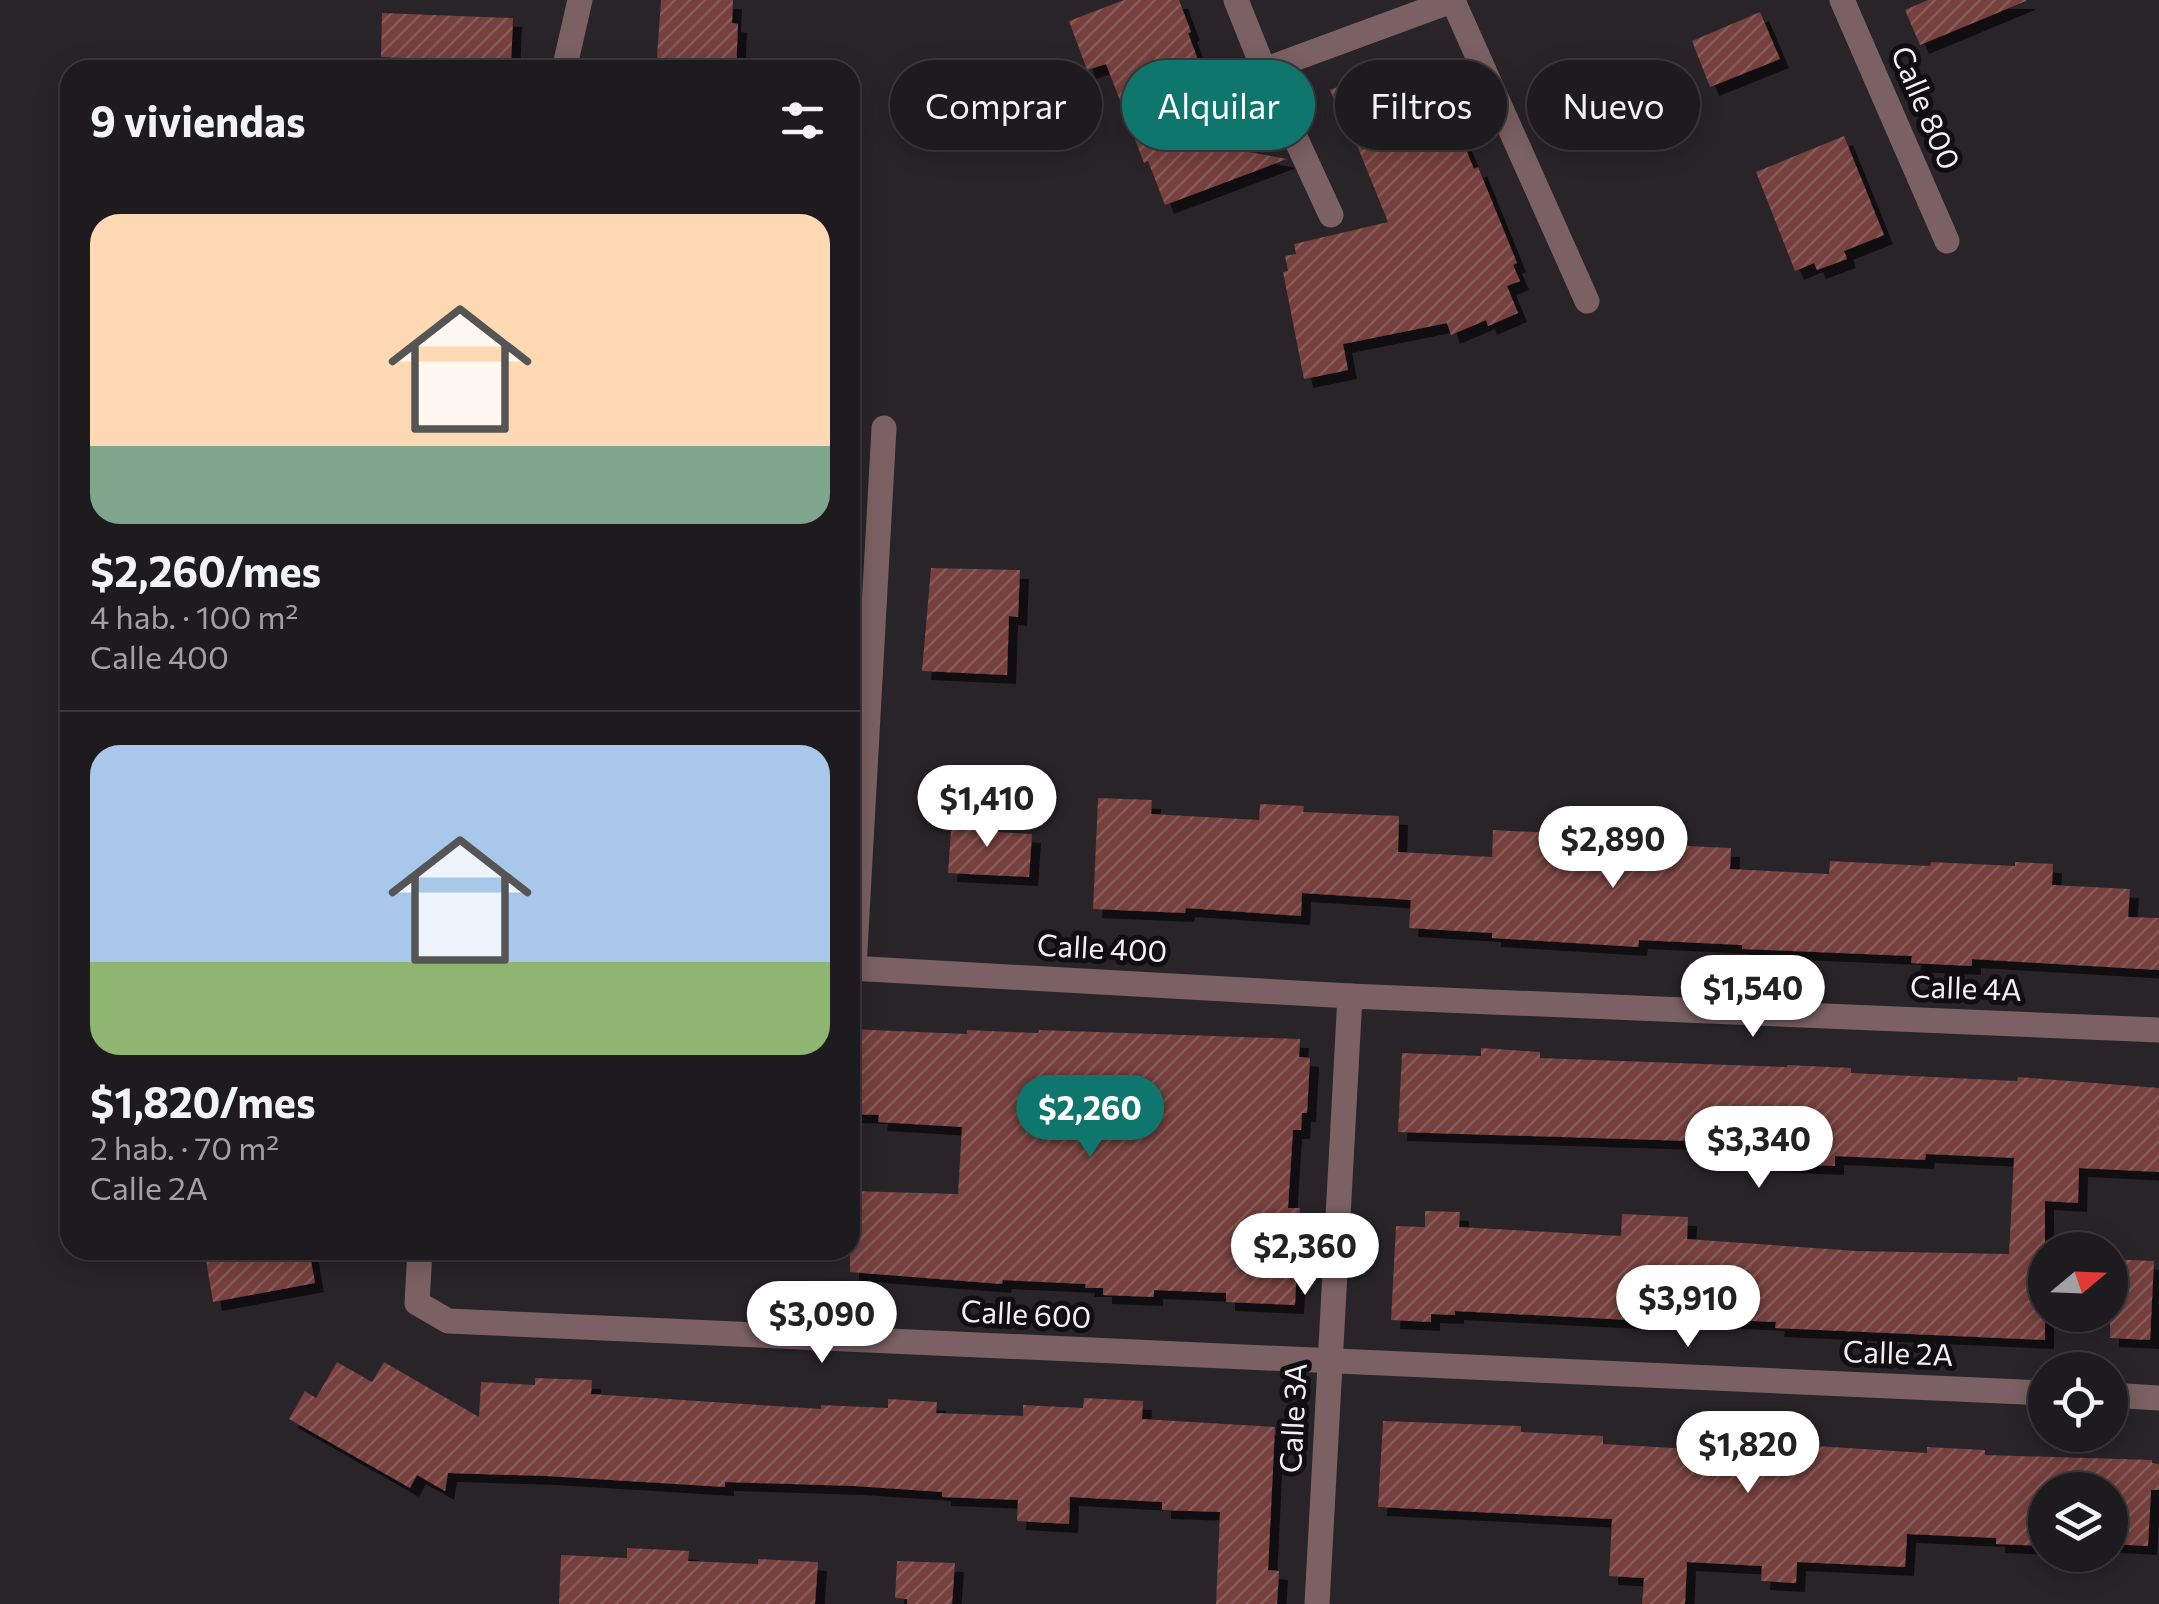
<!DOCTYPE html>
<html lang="es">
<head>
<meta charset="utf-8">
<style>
  body { margin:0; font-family:Commissioner,sans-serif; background:#262427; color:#f1f3f6; height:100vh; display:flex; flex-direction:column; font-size:38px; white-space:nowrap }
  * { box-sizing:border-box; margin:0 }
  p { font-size:32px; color:#a1a1a4 }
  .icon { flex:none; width:55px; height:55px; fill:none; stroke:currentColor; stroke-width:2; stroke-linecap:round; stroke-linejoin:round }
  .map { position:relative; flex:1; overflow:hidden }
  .panel { position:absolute; left:60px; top:60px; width:800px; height:1200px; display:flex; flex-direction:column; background:#1e1b1e; border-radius:30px; box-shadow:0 5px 25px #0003,0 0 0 2px #3c393c }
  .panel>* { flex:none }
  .guide { position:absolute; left:890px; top:60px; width:950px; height:90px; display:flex; gap:20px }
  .needle { width:65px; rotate:71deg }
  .tools { position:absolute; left:2028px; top:1232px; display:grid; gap:20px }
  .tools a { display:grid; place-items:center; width:100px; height:100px; border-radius:50%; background:#1e1b1e; box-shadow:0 5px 25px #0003,0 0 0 2px #3c393c; font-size:50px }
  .price { position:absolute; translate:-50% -85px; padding:0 22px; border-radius:35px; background:#fff; color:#222; font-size:32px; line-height:65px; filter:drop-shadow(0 2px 5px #0008) }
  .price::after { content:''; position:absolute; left:50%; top:60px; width:30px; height:22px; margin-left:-15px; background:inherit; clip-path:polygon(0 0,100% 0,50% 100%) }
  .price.on { background:#0f766e; color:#fff }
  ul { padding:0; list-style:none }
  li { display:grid; align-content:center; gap:20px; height:530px; padding:0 30px }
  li+li { border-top:2px solid #3c393c }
  li span { display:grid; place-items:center; height:310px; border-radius:30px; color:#555 }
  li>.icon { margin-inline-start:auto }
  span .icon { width:180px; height:180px; fill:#fffc; stroke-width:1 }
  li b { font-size:42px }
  h2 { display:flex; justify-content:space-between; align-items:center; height:120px; padding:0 30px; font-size:42px }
  .tag { padding:0 35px; border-radius:45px; background:#1e1b1e; box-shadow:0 5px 25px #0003,0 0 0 2px #3c393c; font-size:35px; line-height:90px }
  .tag.on { background:#0f766e; color:#fff }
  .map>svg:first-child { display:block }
  .building { fill:url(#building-hatch); filter:url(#shadow) }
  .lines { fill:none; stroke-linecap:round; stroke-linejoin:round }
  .street { stroke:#7b6163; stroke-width:25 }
  .labels { text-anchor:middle; stroke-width:10; stroke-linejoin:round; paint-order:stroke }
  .street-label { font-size:30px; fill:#f2f0f3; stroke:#100e10 }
</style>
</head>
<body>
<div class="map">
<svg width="2159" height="1604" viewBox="0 0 2159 1604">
  <defs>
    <pattern id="building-hatch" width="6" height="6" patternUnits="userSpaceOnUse" patternTransform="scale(2.5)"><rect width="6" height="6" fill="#743f3d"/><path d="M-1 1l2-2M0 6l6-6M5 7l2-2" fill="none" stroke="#885b5a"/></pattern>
    <filter id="shadow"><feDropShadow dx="9" dy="9" stdDeviation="0" flood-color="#0009"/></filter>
  </defs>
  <rect width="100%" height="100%" fill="#282428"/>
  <g class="building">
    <polygon points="661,0 733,0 732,23 738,24 736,70 656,70"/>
    <polygon points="1124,0 1179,0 1191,32 1188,33 1225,133 1231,131 1238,150 1287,159 1165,205 1148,161 1144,163 1106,64 1087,70 1069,21"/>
    <polygon points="1928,0 2026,0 2026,1 1920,45 1905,10"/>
    <polygon points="1760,12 1780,59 1710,87 1692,41"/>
    <polygon points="382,13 513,18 511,65 457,62 456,67 423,66 423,59 381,57"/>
    <polygon points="1418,61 1450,139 1460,135 1474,169 1478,167 1517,263 1513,265 1520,281 1507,286 1518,313 1488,326 1486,320 1451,335 1447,323 1343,344 1348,370 1304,379 1283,272 1288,271 1285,256 1296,254 1294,244 1388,222 1354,138 1351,139 1330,90 1375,71 1377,77"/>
    <polygon points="1844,136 1884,235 1844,251 1847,259 1817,270 1814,263 1795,271 1756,172"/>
    <polygon points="931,568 1020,570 1018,617 1009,616 1007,675 922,671"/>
    <polygon points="1098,798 1152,800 1151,814 1259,820 1260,804 1304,806 1303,812 1399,816 1398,852 1492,857 1493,830 1573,834 1572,860 1664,865 1665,845 1731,848 1730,869 1829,874 1830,861 1930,866 1931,862 2015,866 2015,862 2053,864 2052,885 2130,889 2128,917 2159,918 2159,970 1972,959 1972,966 1911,963 1912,956 1742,949 1742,945 1639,940 1638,947 1492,938 1492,933 1409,928 1411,900 1302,893 1301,916 1186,908 1185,913 1093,909"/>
    <polygon points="952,816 985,817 984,831 1032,834 1029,877 948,873"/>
    <polygon points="850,1029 967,1034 967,1030 1038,1033 1039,1030 1300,1039 1299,1057 1310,1058 1307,1113 1302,1113 1301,1130 1293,1130 1288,1208 1300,1208 1295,1305 1226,1302 1226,1293 1154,1290 1154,1297 1103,1295 1103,1288 1085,1288 1086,1284 1003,1280 1002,1284 850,1272 850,1191 958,1194 962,1127 878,1122 879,1115 850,1114"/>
    <polygon points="1481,1048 1540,1052 1540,1058 1787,1067 1787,1065 1851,1068 1851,1073 2017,1081 2018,1077 2159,1088 2159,1172 2079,1168 2078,1203 2045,1201 2045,1340 1775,1328 1776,1322 1689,1318 1688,1323 1455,1311 1455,1315 1431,1314 1431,1322 1391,1320 1396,1226 1425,1227 1425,1211 1460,1212 1459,1227 1621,1236 1622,1214 1688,1217 1687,1239 1857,1251 2009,1254 2014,1158 1926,1154 1925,1160 1835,1156 1835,1166 1722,1161 1723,1142 1398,1132 1402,1053 1481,1056"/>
    <polygon points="226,1250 309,1250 315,1283 213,1302 206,1260 227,1256"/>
    <polygon points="2110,1259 2154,1261 2150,1340 2110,1338"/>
    <polygon points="337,1362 372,1382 384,1362 479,1417 481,1382 535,1385 535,1378 592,1380 591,1394 821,1409 821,1405 888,1408 888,1399 937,1402 936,1413 1023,1416 1023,1405 1083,1408 1084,1398 1143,1401 1142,1419 1275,1427 1268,1570 1279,1571 1277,1604 1216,1604 1220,1512 1162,1510 1162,1502 1070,1497 1069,1524 1017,1521 1018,1500 942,1497 942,1492 855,1486 725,1482 725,1487 547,1476 448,1473 445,1491 417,1475 410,1488 289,1419 305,1391 316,1398"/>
    <polygon points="1383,1421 1521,1426 1521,1432 1603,1436 1603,1444 1691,1449 1691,1445 1768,1448 1768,1443 1927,1453 1927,1447 1985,1450 1985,1455 2152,1460 2152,1463 2159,1464 2159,1490 2151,1490 2148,1546 2110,1544 2110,1490 2045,1490 2045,1546 1996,1544 1996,1538 1907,1534 1905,1567 1797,1562 1796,1583 1761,1581 1762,1566 1687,1562 1685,1604 1642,1604 1644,1578 1609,1576 1612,1519 1378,1507"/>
    <polygon points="627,1548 689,1551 688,1561 758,1564 758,1559 818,1562 815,1604 559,1604 561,1555 627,1558"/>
    <polygon points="897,1561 955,1563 952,1604 907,1604 907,1599 895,1598"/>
  </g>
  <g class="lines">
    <g class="street">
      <polyline points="1236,0 1264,70 1331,215"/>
      <polyline points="1842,0 1947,241"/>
      <polyline points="1453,1 1587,301"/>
      <polyline points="564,70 580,0"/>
      <polyline points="1264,70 1454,0"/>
      <polyline points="850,968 1350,996 2159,1030"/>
      <polyline points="854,968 884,428"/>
      <polyline points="420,1250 417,1303 448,1321 2045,1393"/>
      <polyline points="2110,1395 2159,1398"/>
      <polyline points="1317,1604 1350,996"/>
    </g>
  </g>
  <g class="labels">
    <g class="street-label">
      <text transform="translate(1925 108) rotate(67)" y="10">Calle 800</text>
      <text transform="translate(1102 949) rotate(3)" y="10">Calle 400</text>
      <text transform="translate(1966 989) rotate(2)" y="10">Calle 4A</text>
      <text transform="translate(1026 1315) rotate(3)" y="10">Calle 600</text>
      <text transform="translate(1898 1354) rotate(2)" y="10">Calle 2A</text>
      <text transform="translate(1294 1418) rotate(-87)" y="10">Calle 3A</text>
    </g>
  </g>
</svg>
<div class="tools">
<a><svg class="needle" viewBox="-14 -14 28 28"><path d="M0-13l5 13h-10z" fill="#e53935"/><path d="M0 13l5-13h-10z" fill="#a1a1a4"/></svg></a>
<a><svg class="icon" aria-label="locate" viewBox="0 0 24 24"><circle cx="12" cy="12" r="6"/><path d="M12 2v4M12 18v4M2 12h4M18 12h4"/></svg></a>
<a><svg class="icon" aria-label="layers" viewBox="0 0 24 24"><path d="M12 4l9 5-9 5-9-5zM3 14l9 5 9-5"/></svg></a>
</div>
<b class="price" style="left:987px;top:850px">$1,410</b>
<b class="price" style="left:1613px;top:891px">$2,890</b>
<b class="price" style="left:1753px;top:1040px">$1,540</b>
<b class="price on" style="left:1090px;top:1160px">$2,260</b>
<b class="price" style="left:1759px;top:1191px">$3,340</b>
<b class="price" style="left:1305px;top:1298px">$2,360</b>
<b class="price" style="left:1688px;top:1350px">$3,910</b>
<b class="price" style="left:822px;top:1366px">$3,090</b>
<b class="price" style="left:1748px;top:1496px">$1,820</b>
<div class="guide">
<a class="tag">Comprar</a>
<a class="tag on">Alquilar</a>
<a class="tag">Filtros</a>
<a class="tag">Nuevo</a>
</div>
<section class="panel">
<h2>9 viviendas<svg class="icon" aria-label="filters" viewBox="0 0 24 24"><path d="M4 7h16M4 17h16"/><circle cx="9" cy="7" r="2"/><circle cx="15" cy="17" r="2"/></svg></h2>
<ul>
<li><span style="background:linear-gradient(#ffd9b3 75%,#7fa58c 0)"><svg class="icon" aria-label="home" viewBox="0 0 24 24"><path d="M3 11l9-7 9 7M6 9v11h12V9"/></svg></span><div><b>$2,260/mes</b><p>4 hab. · 100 m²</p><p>Calle 400</p></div></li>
<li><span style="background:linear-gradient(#a9c7e8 70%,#8fb573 0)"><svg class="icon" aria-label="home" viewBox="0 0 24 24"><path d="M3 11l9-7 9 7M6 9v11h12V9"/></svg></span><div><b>$1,820/mes</b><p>2 hab. · 70 m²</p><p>Calle 2A</p></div></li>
</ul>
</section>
</div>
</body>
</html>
